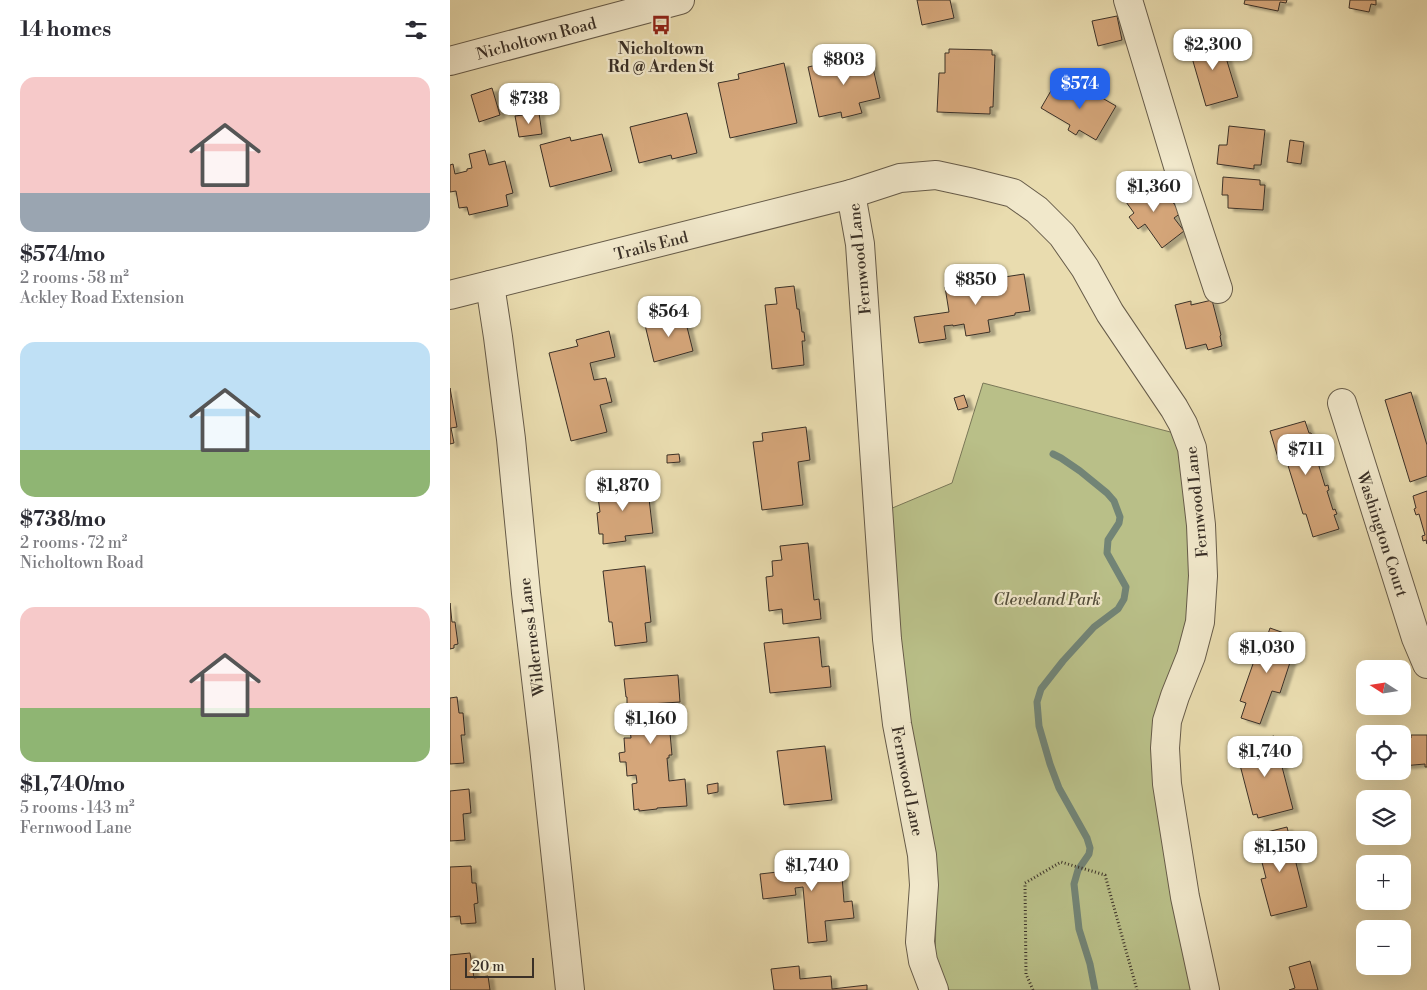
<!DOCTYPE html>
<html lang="en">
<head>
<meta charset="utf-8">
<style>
  body { margin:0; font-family:"Libre Bodoni",serif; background:#f7f7f7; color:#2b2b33; height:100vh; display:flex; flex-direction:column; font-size:19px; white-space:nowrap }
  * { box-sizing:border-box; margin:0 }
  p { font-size:16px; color:#7c7c81 }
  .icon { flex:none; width:28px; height:28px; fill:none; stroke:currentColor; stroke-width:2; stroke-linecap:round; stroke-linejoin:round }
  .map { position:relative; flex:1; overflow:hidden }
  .sheet { display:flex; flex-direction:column; background:#fff; width:450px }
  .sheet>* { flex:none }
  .needle { width:32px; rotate:282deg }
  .buttons { position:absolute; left:906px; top:660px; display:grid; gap:10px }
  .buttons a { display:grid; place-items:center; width:55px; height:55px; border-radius:10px; background:#fff; box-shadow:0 5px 20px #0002; font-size:25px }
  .scale { position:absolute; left:15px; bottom:12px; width:69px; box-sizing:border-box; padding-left:5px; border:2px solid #3a3027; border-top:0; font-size:14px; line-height:18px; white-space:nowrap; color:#3a3027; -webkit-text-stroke:4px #f1e8cb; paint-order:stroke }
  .price { position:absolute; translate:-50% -42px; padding:0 11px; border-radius:10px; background:#fff; color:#222; font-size:16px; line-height:32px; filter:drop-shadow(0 1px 2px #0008) }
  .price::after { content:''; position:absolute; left:50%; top:30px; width:15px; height:11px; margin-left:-8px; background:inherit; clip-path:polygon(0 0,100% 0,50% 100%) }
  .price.current { background:#2563eb; color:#fff }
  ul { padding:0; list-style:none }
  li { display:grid; align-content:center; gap:10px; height:265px; padding:0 20px }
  li span { display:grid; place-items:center; height:155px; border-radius:15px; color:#555 }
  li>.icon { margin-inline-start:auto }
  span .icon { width:90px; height:90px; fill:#fffc; stroke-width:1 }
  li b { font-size:21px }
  h2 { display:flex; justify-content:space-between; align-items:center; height:60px; padding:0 20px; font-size:21px }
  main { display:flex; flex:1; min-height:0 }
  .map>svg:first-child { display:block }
  .green { fill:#b9bf88; stroke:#7a7858 }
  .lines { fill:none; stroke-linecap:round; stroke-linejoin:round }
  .stream { stroke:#728476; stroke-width:7 }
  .building { fill:#d5a67a; stroke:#3a3027; filter:url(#shadow) }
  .minor-casing { stroke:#665b49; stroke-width:30 }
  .path { stroke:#3a3027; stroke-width:3; stroke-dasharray:1 2.5; stroke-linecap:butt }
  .minor { stroke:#f1e8cb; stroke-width:28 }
  .labels { text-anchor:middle; stroke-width:4.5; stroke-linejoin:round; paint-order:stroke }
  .street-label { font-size:16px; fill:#3a3027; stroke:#f1e8cb }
  .poi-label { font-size:16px; font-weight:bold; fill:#3a3027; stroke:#f1e8cb }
  .park-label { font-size:16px; font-style:italic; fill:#534d3a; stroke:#f1e8cb }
</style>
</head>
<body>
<main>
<section class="sheet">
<h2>14 homes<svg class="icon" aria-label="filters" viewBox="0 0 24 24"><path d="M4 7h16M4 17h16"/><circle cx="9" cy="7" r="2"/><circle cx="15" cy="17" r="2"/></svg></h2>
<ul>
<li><span style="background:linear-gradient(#f6c9c9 75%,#9aa5b1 0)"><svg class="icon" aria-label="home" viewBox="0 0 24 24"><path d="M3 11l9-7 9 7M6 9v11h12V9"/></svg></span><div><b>$574/mo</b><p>2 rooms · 58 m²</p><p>Ackley Road Extension</p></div></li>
<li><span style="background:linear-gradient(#bfe0f5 70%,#8fb573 0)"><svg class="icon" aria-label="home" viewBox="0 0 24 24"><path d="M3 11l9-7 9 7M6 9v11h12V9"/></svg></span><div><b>$738/mo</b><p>2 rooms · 72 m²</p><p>Nicholtown Road</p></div></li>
<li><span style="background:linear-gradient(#f6c9c9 65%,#8fb573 0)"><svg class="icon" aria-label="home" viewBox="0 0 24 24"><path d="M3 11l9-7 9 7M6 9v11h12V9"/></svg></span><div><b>$1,740/mo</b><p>5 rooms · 143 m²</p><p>Fernwood Lane</p></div></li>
</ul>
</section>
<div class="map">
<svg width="977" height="990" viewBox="0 0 977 990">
  <defs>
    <filter id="shadow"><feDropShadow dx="5.5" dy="3" stdDeviation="1" flood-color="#0004"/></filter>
  </defs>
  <rect width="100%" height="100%" fill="#e9dcaf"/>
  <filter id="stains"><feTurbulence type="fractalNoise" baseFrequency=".004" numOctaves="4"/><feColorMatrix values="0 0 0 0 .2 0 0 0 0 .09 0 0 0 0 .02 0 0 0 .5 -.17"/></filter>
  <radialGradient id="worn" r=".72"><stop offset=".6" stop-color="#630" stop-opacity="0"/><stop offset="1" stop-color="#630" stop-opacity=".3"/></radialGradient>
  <polygon class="green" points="533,383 728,434 748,611 709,727 746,990 499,990 485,960 487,877 455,693 440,509 502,483"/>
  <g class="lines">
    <polyline class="stream" points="603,454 611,458 630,471 657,493 664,501 670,517 669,523 658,540 657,553 676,587 674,599 668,609 644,627 613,661 591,689 587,702 589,726 600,764 609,788 637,838 640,848 639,854 628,870 624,884 629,929 640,964 645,990"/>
  </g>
  <g class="building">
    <polygon points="467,0 500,0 504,18 472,25"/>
    <polygon points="795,0 837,0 836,3 830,2 828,11 794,4"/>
    <polygon points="900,0 926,0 926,5 921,4 919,12 899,8"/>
    <polygon points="667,16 672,40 648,46 642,21"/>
    <polygon points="769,35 788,97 756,106 738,44"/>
    <polygon points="499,49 542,50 542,55 545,55 543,107 540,107 540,114 487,112 489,73 495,73 495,53 499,53"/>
    <polygon points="419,51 430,98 409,103 412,113 392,118 391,112 369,117 358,67 376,63 377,66 403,60 402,55"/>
    <polygon points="334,63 347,123 280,138 268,83 289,79 288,74"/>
    <polygon points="621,80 666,106 646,140 629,130 626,135 618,130 620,125 591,108 602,89 612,95"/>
    <polygon points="42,88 50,115 29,122 21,95"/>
    <polygon points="89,113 92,134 69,137 65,116"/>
    <polygon points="237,113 247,153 222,159 221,155 189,163 180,127"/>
    <polygon points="779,126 815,130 811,165 804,165 804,169 767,164 769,145 777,145"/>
    <polygon points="152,134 162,171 100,187 90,145 120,137 121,141"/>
    <polygon points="840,140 854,142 851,164 837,162"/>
    <polygon points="35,150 39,165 55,161 63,193 56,195 58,206 19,215 17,207 9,208 6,191 0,192 0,165 3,164 5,174 17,171 17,169 22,168 19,154"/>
    <polygon points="773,177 810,180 810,185 815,185 813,210 778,208 778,195 772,195"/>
    <polygon points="685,185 691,193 700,186 705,193 712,188 731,213 724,218 734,231 712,248 695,224 688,229 679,217 684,213 671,195"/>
    <polygon points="574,274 580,311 565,313 565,315 538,320 540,332 516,336 514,324 503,326 503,325 494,326 496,339 469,343 464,317 499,312 495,287 508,285 507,281 534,276 535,280"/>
    <polygon points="344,286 347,309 349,309 352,332 354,332 355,341 352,341 354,365 322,369 315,305 327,304 325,288"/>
    <polygon points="762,300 771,335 770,336 772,346 758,350 756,344 736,349 725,305 741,301 741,305"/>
    <polygon points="234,315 243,351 204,362 195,325"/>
    <polygon points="159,331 165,357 140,363 144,380 156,378 162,402 150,405 157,432 121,441 99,353 128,346 126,340"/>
    <polygon points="0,388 7,427 1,428 4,443 0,444"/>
    <polygon points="961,392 977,445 977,476 960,482 935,400"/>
    <polygon points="514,395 518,407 508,410 504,398"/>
    <polygon points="855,421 859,433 861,433 863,438 861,439 867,459 869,458 870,463 868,463 875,486 878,485 879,490 877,491 883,510 885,509 887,514 884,515 889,529 863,537 856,514 853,514 836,459 829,461 820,431"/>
    <polygon points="356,427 360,460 348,462 353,505 312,510 303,442 313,441 312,433"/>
    <polygon points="229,454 230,462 217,463 217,455"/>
    <polygon points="163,481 165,496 181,494 180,483 197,481 203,533 175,536 176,541 153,544 153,534 149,534 147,513 150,512 146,482"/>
    <polygon points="977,491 977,544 976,540 973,541 972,536 975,535 969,514 966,515 964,509 966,508 963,496"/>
    <polygon points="358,543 364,600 369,599 371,619 333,624 332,609 319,611 316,577 323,576 322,561 332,560 330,546"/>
    <polygon points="195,566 201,622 195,623 197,642 165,646 162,622 159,622 153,571"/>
    <polygon points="0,603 2,622 5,622 8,644 4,645 4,648 0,649"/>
    <polygon points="820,628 848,638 830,693 822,691 810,724 791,718 796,703 790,701 811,641 815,643"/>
    <polygon points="369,637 372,667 379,666 381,687 320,693 314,643"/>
    <polygon points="228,675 230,702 200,704 201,724 204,723 205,732 217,731 218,733 220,733 222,755 219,755 219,758 217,758 219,781 235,779 237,806 207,808 207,809 189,811 189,809 184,810 182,784 187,783 186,775 177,776 176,762 170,762 169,753 175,752 174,738 181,738 179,720 177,720 177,697 176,697 174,679"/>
    <polygon points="7,697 9,713 13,713 15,735 11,735 14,763 0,764 0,698"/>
    <polygon points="961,735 977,735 977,767 975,767 975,764 952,766 952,739 961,738"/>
    <polygon points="824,736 843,809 808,818 807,814 803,815 790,765 797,763 792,744"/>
    <polygon points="375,746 382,800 334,805 327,751"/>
    <polygon points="268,783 268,792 258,794 257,785"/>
    <polygon points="19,789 21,813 13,814 15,840 0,841 0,791"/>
    <polygon points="837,827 857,907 821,916 811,879 816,878 805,835"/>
    <polygon points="383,852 385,877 392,876 394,902 402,901 404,918 375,921 377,941 358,943 353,887 345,888 346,895 313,899 310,874 345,870 346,881 350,881 348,856"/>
    <polygon points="21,866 22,883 26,883 28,903 24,904 26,923 11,924 10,916 0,917 0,867"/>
    <polygon points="20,953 24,978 38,976 40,990 0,990 0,955"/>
    <polygon points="860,961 868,990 839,990 845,988 839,967"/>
    <polygon points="349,966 350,979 381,976 382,989 417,985 417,990 324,990 321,969"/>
  </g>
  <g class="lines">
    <defs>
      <g id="minor">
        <polyline points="678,0 734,186 768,289"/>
        <polyline points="0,61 230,0"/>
        <polyline points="401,194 410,244 437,639 447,724 472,855 474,885 470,942 473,961 484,990"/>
        <polyline points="40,285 48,337 61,439 76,593 94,747 120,990"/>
        <polyline points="0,295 401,194 450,178 486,175 523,183 563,193 587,210 612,235 635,268 660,313 724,408 733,424 742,448 751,525 753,576 750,622 741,656 725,696 717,721 715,748 717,784 735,897 755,990"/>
        <polyline points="892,403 966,638 977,664"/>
      </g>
    </defs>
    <use href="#minor" class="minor-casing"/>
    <polyline class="path" points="583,990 576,974 575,883 611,862 655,875 687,990"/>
    <use href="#minor" class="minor"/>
  </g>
  <defs>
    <symbol id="bus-bare" viewBox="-9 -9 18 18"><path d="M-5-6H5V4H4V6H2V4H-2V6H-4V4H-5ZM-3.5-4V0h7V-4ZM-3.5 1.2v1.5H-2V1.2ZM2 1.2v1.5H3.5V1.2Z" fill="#8f2418" stroke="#f1e8cb" stroke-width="2.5" paint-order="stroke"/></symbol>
  </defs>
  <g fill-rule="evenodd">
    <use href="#bus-bare" x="197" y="11" width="28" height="28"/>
  </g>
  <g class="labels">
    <g class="street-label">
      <text transform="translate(86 38) rotate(-15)" y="6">Nicholtown Road</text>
      <text transform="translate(201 245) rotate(-14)" y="6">Trails End</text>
      <text transform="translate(409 259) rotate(-96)" y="6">Fernwood Lane</text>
      <text transform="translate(746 502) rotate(-96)" y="6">Fernwood Lane</text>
      <text transform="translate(933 534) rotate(72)" y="6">Washington Court</text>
      <text transform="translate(81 637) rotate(-97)" y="6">Wilderness Lane</text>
      <text transform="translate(458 781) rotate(79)" y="6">Fernwood Lane</text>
    </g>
    <g class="poi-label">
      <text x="211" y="54">Nicholtown<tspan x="211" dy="18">Rd @ Arden St</tspan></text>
    </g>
    <g class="park-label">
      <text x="597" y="605">Cleveland Park</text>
    </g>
  </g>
  <rect width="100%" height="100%" filter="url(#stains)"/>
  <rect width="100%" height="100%" fill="url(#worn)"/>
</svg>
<div class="buttons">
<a><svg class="needle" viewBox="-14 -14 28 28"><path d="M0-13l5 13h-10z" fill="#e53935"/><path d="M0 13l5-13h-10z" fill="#7c7c81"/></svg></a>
<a><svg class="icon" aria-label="locate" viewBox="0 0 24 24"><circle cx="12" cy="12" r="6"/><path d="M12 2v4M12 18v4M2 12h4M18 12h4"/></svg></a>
<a><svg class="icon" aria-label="layers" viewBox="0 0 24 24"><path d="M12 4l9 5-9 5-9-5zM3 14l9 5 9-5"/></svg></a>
<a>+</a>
<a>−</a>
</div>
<div class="scale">20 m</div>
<b class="price" style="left:763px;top:71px">$2,300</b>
<b class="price" style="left:394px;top:86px">$803</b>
<b class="price current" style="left:630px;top:110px">$574</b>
<b class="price" style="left:79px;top:125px">$738</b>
<b class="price" style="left:704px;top:213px">$1,360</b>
<b class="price" style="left:526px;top:306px">$850</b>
<b class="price" style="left:219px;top:338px">$564</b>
<b class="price" style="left:856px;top:476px">$711</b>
<b class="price" style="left:173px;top:512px">$1,870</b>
<b class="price" style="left:817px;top:674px">$1,030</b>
<b class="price" style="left:201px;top:745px">$1,160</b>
<b class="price" style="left:815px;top:778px">$1,740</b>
<b class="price" style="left:830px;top:873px">$1,150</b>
<b class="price" style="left:362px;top:892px">$1,740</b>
</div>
</main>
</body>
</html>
